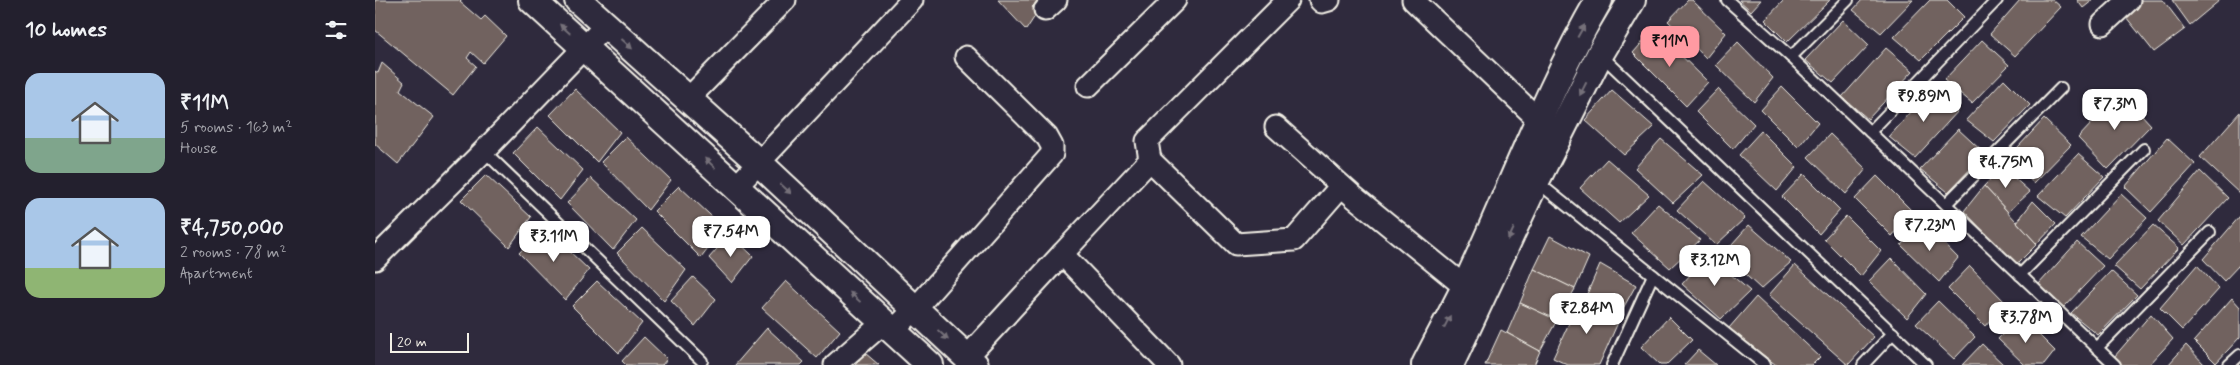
<!DOCTYPE html>
<html lang="en">
<head>
<meta charset="utf-8">
<style>
  body { margin:0; font-family:Mynerve,sans-serif; background:#2f2d3a; color:#f1f3f6; height:100vh; display:flex; flex-direction:column; font-size:19px; white-space:nowrap }
  * { box-sizing:border-box; margin:0 }
  p { font-size:16px; color:#a3a3aa }
  .icon { flex:none; width:28px; height:28px; fill:none; stroke:currentColor; stroke-width:2; stroke-linecap:round; stroke-linejoin:round }
  .map { position:relative; flex:1; overflow:hidden }
  .details { display:flex; flex-direction:column; background:#23202e; width:375px }
  .details>* { flex:none }
  .scale { position:absolute; left:15px; bottom:12px; width:79px; box-sizing:border-box; padding-left:5px; border:2px solid #f4f1e8; border-top:0; font-size:14px; line-height:18px; white-space:nowrap; color:#f4f1e8; -webkit-text-stroke:4px #2f2a3d; paint-order:stroke }
  .price { position:absolute; translate:-50% -42px; padding:0 11px; border-radius:10px; background:#fff; color:#222; font-size:16px; line-height:32px; filter:drop-shadow(0 1px 2px #0008) }
  .price::after { content:''; position:absolute; left:50%; top:30px; width:15px; height:11px; margin-left:-8px; background:inherit; clip-path:polygon(0 0,100% 0,50% 100%) }
  .price.on { background:#ff9aa2; color:#111 }
  ul { padding:0; list-style:none }
  li { display:flex; align-items:center; gap:15px; height:125px; padding:0 25px }
  li span { display:grid; place-items:center; flex:none; width:140px; height:100px; border-radius:15px; color:#555 }
  li>.icon { margin-inline-start:auto }
  span .icon { width:60px; height:60px; fill:#fffc; stroke-width:1 }
  li b { font-size:21px }
  h2 { display:flex; justify-content:space-between; align-items:center; height:60px; padding:0 25px; font-size:21px }
  main { display:flex; flex:1; min-height:0 }
  .map>svg:first-child { display:block }
  .building { fill:#71625f; stroke:#f4f1e8 }
  .lines { fill:none; stroke-linecap:round; stroke-linejoin:round }
  .service-casing { stroke:#f4f1e8; stroke-width:14 }
  .minor-casing { stroke:#f4f1e8; stroke-width:25 }
  .tertiary-casing { stroke:#f4f1e8; stroke-width:30 }
  .service { stroke:#2f2a3d; stroke-width:10 }
  .minor { stroke:#2f2a3d; stroke-width:21 }
  .tertiary { stroke:#2f2a3d; stroke-width:26 }
  .oneway { fill:#747079 }
</style>
</head>
<body>
<main>
<section class="details">
<h2>10 homes<svg class="icon" aria-label="filters" viewBox="0 0 24 24"><path d="M4 7h16M4 17h16"/><circle cx="9" cy="7" r="2"/><circle cx="15" cy="17" r="2"/></svg></h2>
<ul>
<li><span style="background:linear-gradient(#a9c7e8 65%,#7fa58c 0)"><svg class="icon" aria-label="home" viewBox="0 0 24 24"><path d="M3 11l9-7 9 7M6 9v11h12V9"/></svg></span><div><b>₹11M</b><p>5 rooms · 163 m²</p><p>House</p></div></li>
<li><span style="background:linear-gradient(#a9c7e8 70%,#8fb573 0)"><svg class="icon" aria-label="home" viewBox="0 0 24 24"><path d="M3 11l9-7 9 7M6 9v11h12V9"/></svg></span><div><b>₹4,750,000</b><p>2 rooms · 78 m²</p><p>Apartment</p></div></li>
</ul>
</section>
<div class="map">
<svg width="1865" height="365" viewBox="0 0 1865 365">
  <rect width="100%" height="100%" fill="#2f2a3d"/>
  <filter id="ink" filterUnits="userSpaceOnUse"><feTurbulence type="fractalNoise" baseFrequency=".02" numOctaves="2"/><feDisplacementMap in="SourceGraphic" scale="10" xChannelSelector="R" yChannelSelector="G"/><feConvolveMatrix kernelMatrix="1 2 1 2 8 2 1 2 1" color-interpolation-filters="sRGB"/></filter>
  <g filter="url(#ink)">
    <g class="building">
      <polygon points="0,0 87,0 85,2 106,20 110,16 131,36 108,63 96,52 92,58 101,66 78,95 0,30"/>
      <polygon points="623,0 664,0 657,7 662,13 651,30"/>
      <polygon points="1313,0 1317,0 1351,33 1331,58 1293,21"/>
      <polygon points="1364,0 1386,0 1376,11"/>
      <polygon points="1409,0 1455,0 1412,42 1390,20"/>
      <polygon points="1487,0 1538,0 1506,33 1478,10"/>
      <polygon points="1555,0 1572,0 1589,17 1546,60 1519,37"/>
      <polygon points="1645,0 1678,0 1686,7 1640,56 1615,34"/>
      <polygon points="1702,0 1718,0 1708,8"/>
      <polygon points="1764,0 1788,0 1810,29 1779,52 1747,12"/>
      <polygon points="1797,0 1845,0 1815,25"/>
      <polygon points="1468,20 1494,45 1458,83 1430,60"/>
      <polygon points="1279,29 1333,82 1311,106 1258,53"/>
      <polygon points="1607,40 1634,65 1597,103 1569,80"/>
      <polygon points="1363,42 1398,78 1379,102 1341,65"/>
      <polygon points="1511,48 1538,71 1493,119 1467,97"/>
      <polygon points="7,63 29,82 25,90 59,117 23,164 0,144 0,71 3,73"/>
      <polygon points="1629,79 1655,105 1619,142 1591,120"/>
      <polygon points="1407,87 1443,123 1423,147 1386,110"/>
      <polygon points="1558,87 1584,110 1540,158 1514,137"/>
      <polygon points="200,89 245,132 222,162 175,115"/>
      <polygon points="1343,89 1379,124 1358,149 1321,112"/>
      <polygon points="1237,90 1279,127 1249,155 1210,120"/>
      <polygon points="1746,92 1776,125 1733,169 1703,138"/>
      <polygon points="1865,112 1865,194 1825,157"/>
      <polygon points="1669,119 1696,145 1659,183 1631,160"/>
      <polygon points="163,127 208,170 185,200 138,153"/>
      <polygon points="1583,129 1610,154 1573,192 1545,169"/>
      <polygon points="1386,131 1422,167 1402,191 1364,155"/>
      <polygon points="1455,134 1491,169 1471,194 1433,157"/>
      <polygon points="251,137 296,180 273,210 226,162"/>
      <polygon points="1792,138 1820,164 1776,212 1750,187"/>
      <polygon points="1286,139 1328,175 1298,203 1260,168"/>
      <polygon points="1703,154 1729,177 1690,218 1663,196"/>
      <polygon points="1232,159 1274,195 1244,223 1205,188"/>
      <polygon points="1627,167 1655,192 1633,212 1609,186"/>
      <polygon points="1825,171 1853,198 1809,245 1783,221"/>
      <polygon points="1429,174 1465,210 1444,234 1407,197"/>
      <polygon points="111,175 156,217 134,247 86,200"/>
      <polygon points="1502,176 1538,212 1517,236 1480,199"/>
      <polygon points="216,178 261,220 238,250 192,203"/>
      <polygon points="1329,181 1370,218 1341,245 1302,210"/>
      <polygon points="304,186 349,228 326,258 279,211"/>
      <polygon points="1609,186 1662,244 1641,265 1589,211"/>
      <polygon points="1746,194 1772,218 1733,259 1706,237"/>
      <polygon points="1658,201 1681,224 1662,244 1642,222"/>
      <polygon points="1283,204 1325,240 1295,268 1256,233"/>
      <polygon points="1471,216 1506,251 1486,276 1449,239"/>
      <polygon points="1865,216 1865,264 1849,281 1828,259"/>
      <polygon points="1548,222 1583,258 1564,282 1526,245"/>
      <polygon points="1374,225 1416,262 1386,289 1348,254"/>
      <polygon points="1778,225 1804,248 1765,289 1739,266"/>
      <polygon points="169,227 214,270 190,300 144,253"/>
      <polygon points="267,228 311,270 289,301 242,253"/>
      <polygon points="355,234 378,256 357,283 334,258"/>
      <polygon points="1175,236 1214,257 1200,289 1159,269"/>
      <polygon points="1702,242 1728,266 1689,307 1663,285"/>
      <polygon points="1333,255 1375,291 1346,319 1307,284"/>
      <polygon points="1516,258 1551,294 1532,318 1494,281"/>
      <polygon points="1225,264 1261,285 1246,312 1212,294"/>
      <polygon points="1420,265 1499,337 1473,365 1394,295"/>
      <polygon points="1822,265 1844,289 1807,330 1785,308"/>
      <polygon points="1595,266 1630,302 1610,326 1573,289"/>
      <polygon points="1159,269 1200,289 1182,320 1145,303"/>
      <polygon points="1736,271 1762,295 1723,335 1696,313"/>
      <polygon points="318,277 341,299 320,326 296,301"/>
      <polygon points="222,281 267,323 244,353 197,306"/>
      <polygon points="411,281 465,331 442,358 387,308"/>
      <polygon points="1206,297 1245,318 1224,365 1193,365 1178,358"/>
      <polygon points="1381,297 1445,357 1437,365 1401,365 1354,328"/>
      <polygon points="1857,298 1865,307 1865,337 1841,363 1819,341"/>
      <polygon points="1563,301 1600,337 1579,359 1541,324"/>
      <polygon points="1145,303 1182,320 1165,351 1132,333"/>
      <polygon points="1776,314 1798,339 1774,365 1747,365 1739,357"/>
      <polygon points="1645,316 1680,351 1669,365 1650,365 1623,339"/>
      <polygon points="1294,317 1317,340 1291,365 1285,365 1266,347"/>
      <polygon points="392,328 429,362 426,365 360,365"/>
      <polygon points="1126,330 1165,351 1159,365 1110,365"/>
      <polygon points="269,337 292,359 287,365 251,365 247,361"/>
      <polygon points="1607,344 1629,365 1587,365"/>
      <polygon points="1811,345 1830,365 1793,365"/>
      <polygon points="1323,350 1341,365 1309,365"/>
      <polygon points="490,353 504,365 480,365"/>
    </g>
    <g class="lines">
      <defs>
        <g id="service">
          <polyline points="1352,0 1416,57 1740,365"/>
          <polyline points="1226,55 1551,365"/>
          <polyline points="1416,57 1473,0"/>
          <polyline points="1495,132 1622,0"/>
          <polyline points="109,151 327,361"/>
          <polyline points="1161,181 1390,365"/>
          <polyline points="1571,204 1686,88"/>
          <polyline points="1645,275 1769,149"/>
          <polyline points="1722,348 1835,232"/>
          <polyline points="1237,365 1278,275"/>
          <polyline points="1488,365 1518,333"/>
          <polyline points="1854,365 1865,355"/>
        </g>
        <g id="minor">
          <polyline points="945,0 947,2 954,0"/>
          <polyline points="1038,0 1164,120"/>
          <polyline points="670,10 681,0"/>
          <polyline points="1728,24 1754,0"/>
          <polyline points="713,86 800,0"/>
          <polyline points="313,99 410,0"/>
          <polyline points="901,127 978,196 1090,287"/>
          <polyline points="775,160 861,244 919,240 966,186"/>
          <polyline points="361,187 537,0"/>
          <polyline points="687,254 775,160 772,141 913,0"/>
          <polyline points="0,259 109,151 231,25"/>
          <polyline points="517,332 540,309 677,154 677,146 672,137 591,57"/>
          <polyline points="592,357 687,254 794,365"/>
          <polyline points="460,365 508,323"/>
        </g>
        <g id="tertiary">
          <polyline points="157,0 555,365"/>
          <polyline points="203,0 383,162 600,365"/>
          <path d="M1050 365C1063 339 1077 313 1090 287 1135 192 1171 91 1224 0"/>
          <polyline points="1075,365 1161,181 1225,54 1257,0"/>
        </g>
      </defs>
      <use href="#service" class="service-casing"/>
      <use href="#minor" class="minor-casing"/>
      <use href="#tertiary" class="tertiary-casing"/>
      <use href="#service" class="service"/>
      <use href="#minor" class="minor"/>
      <use href="#tertiary" class="tertiary"/>
    </g>
    <defs><path id="oneway-solid" d="M-6-.8H1V-3.2L6.5 0L1 3.2V.8H-6Z" transform="scale(1.25)"/></defs>
    <g class="oneway">
      <use href="#oneway-solid" transform="translate(190 29) rotate(-138)"/>
      <use href="#oneway-solid" transform="translate(1206 31) rotate(-61)"/>
      <use href="#oneway-solid" transform="translate(252 44) rotate(42)"/>
      <use href="#oneway-solid" transform="translate(1208 89) rotate(117)"/>
      <use href="#oneway-solid" transform="translate(335 163) rotate(-137)"/>
      <use href="#oneway-solid" transform="translate(411 189) rotate(43)"/>
      <use href="#oneway-solid" transform="translate(1136 234) rotate(115)"/>
      <use href="#oneway-solid" transform="translate(480 297) rotate(-137)"/>
      <use href="#oneway-solid" transform="translate(1072 322) rotate(-63)"/>
      <use href="#oneway-solid" transform="translate(568 335) rotate(43)"/>
    </g>
  </g>
</svg>
<div class="scale">20 m</div>
<b class="price on" style="left:1295px;top:68px">₹11M</b>
<b class="price" style="left:1549px;top:123px">₹9.89M</b>
<b class="price" style="left:1740px;top:131px">₹7.3M</b>
<b class="price" style="left:1631px;top:189px">₹4.75M</b>
<b class="price" style="left:1555px;top:252px">₹7.23M</b>
<b class="price" style="left:356px;top:258px">₹7.54M</b>
<b class="price" style="left:179px;top:263px">₹3.11M</b>
<b class="price" style="left:1340px;top:287px">₹3.12M</b>
<b class="price" style="left:1212px;top:335px">₹2.84M</b>
<b class="price" style="left:1651px;top:344px">₹3.78M</b>
</div>
</main>
</body>
</html>
